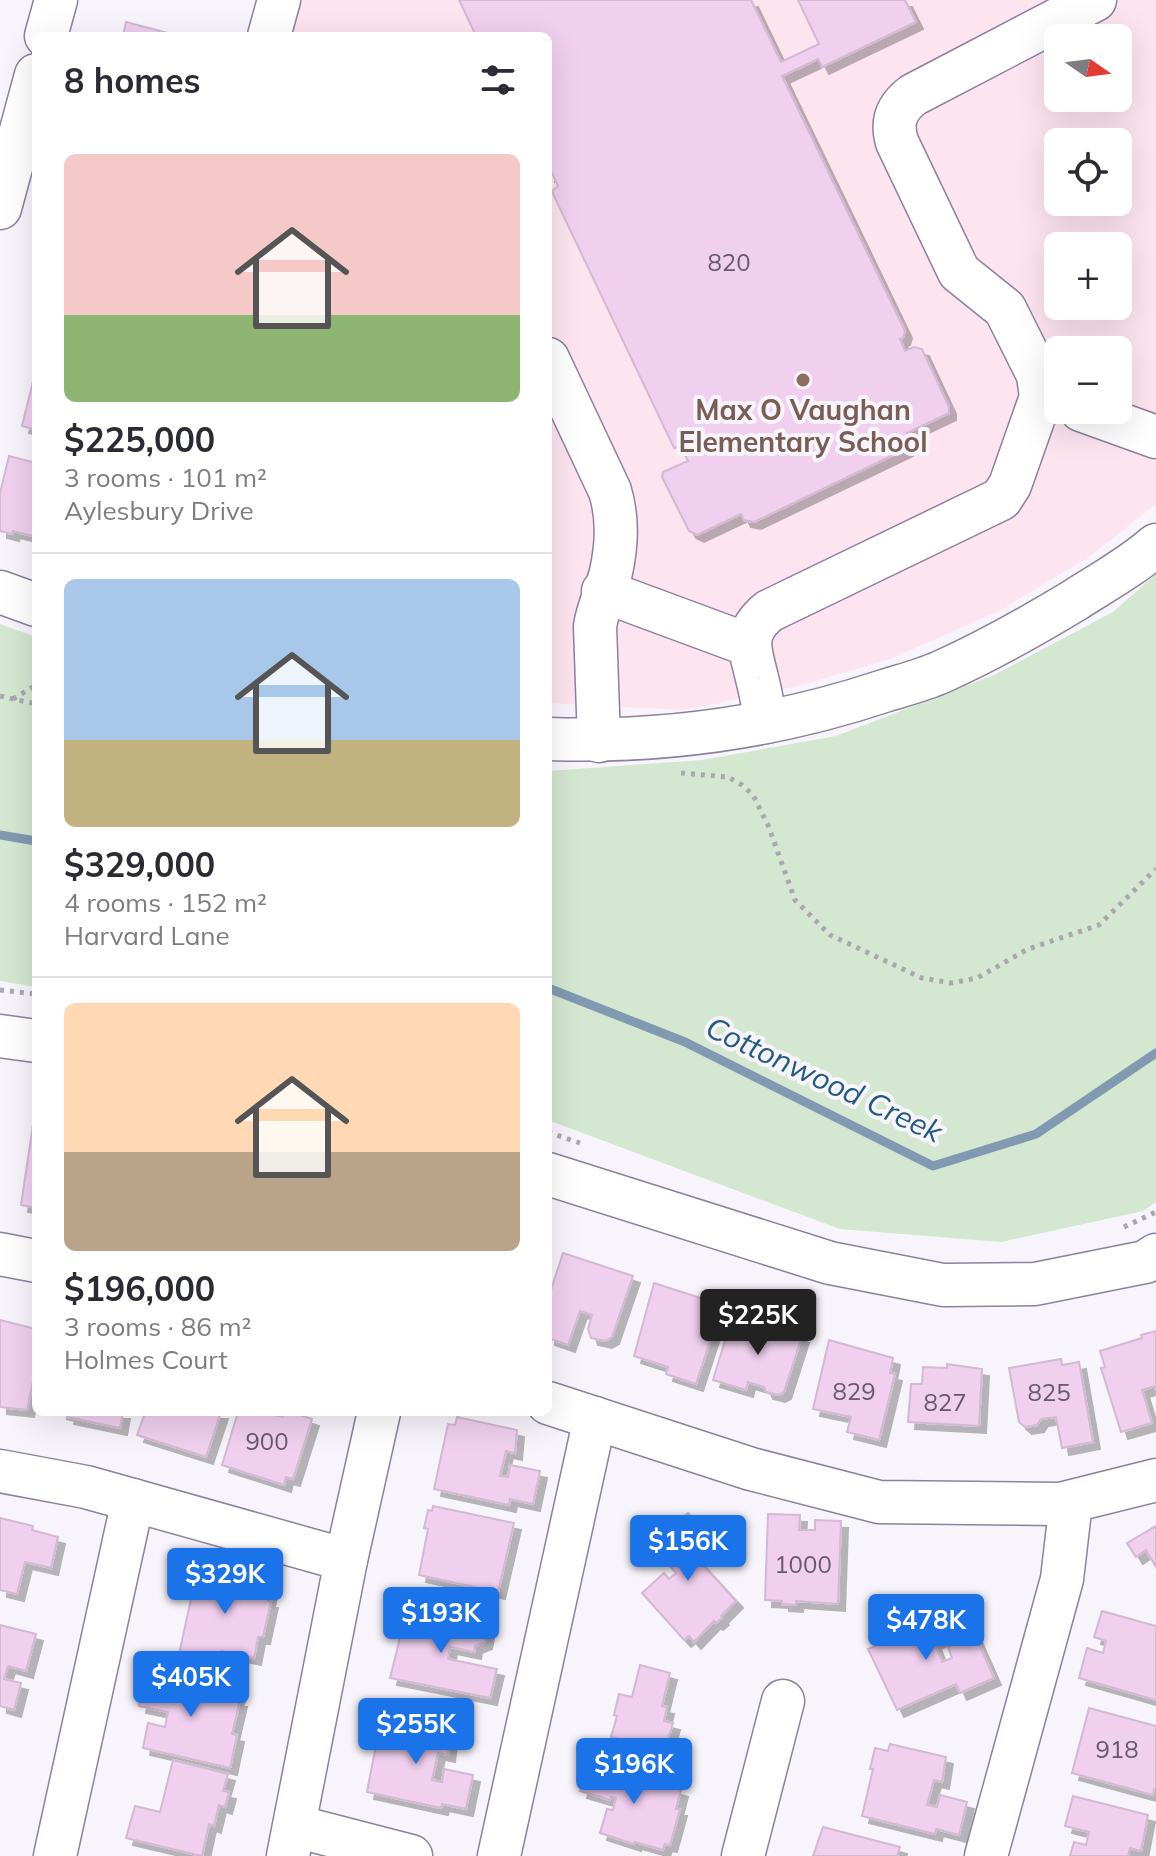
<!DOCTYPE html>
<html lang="en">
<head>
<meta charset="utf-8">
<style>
  body { margin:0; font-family:Mulish,sans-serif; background:#f2f2f3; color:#2b2b33; height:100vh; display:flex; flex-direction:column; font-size:30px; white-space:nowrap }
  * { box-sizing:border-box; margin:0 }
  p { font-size:26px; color:#7c7c81 }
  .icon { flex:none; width:44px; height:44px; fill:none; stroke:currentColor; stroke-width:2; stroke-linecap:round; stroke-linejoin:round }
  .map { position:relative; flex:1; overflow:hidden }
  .drawer { position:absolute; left:32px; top:32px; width:520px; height:1384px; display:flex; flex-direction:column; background:#fff; border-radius:12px; box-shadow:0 8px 32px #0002 }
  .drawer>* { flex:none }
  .needle { width:52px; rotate:104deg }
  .tools { position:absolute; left:1044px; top:24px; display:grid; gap:16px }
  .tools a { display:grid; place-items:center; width:88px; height:88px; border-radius:12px; background:#fff; box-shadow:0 8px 32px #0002; font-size:40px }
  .price { position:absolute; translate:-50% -68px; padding:0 18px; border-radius:8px; background:#1a73e8; color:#fff; font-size:26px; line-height:52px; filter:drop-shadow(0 2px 4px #0008) }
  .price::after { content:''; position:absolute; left:50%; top:48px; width:24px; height:18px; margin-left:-12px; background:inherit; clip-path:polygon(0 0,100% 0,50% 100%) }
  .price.active { background:#222; color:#fff }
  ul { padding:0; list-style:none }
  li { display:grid; align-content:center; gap:16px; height:424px; padding:0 32px }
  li+li { border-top:2px solid #e1e1e2 }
  li span { display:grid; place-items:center; height:248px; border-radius:12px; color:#555 }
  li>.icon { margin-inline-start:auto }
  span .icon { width:144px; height:144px; fill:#fffc; stroke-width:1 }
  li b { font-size:34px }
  h2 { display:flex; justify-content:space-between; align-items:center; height:96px; padding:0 32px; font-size:34px }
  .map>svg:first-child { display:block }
  .education { fill:#fde4ef; fill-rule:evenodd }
  .green { fill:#d4e7d1 }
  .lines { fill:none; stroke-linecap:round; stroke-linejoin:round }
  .stream { stroke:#8299b2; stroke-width:9 }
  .building { fill:#f0cfef; stroke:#d3b9d2; stroke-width:2; filter:url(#shadow) }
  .minor-casing { stroke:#8c819f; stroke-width:45 }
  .path { stroke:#aba7b1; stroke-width:5; stroke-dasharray:4 6; stroke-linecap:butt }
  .minor { stroke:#fff; stroke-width:42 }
  .education-dot { fill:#8d6e63; stroke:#f7f4fb; stroke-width:3 }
  .labels { text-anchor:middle; stroke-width:8; stroke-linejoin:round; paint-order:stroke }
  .number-label { font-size:24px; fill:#65596b }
  .education-label { font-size:28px; font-weight:bold; fill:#785e54; stroke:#f7f4fb }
  .water-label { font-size:30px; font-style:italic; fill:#255b83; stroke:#f7f4fb }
</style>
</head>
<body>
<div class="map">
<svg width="1156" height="1856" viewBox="0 0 1156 1856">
  <defs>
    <filter id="shadow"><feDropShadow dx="7" dy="7" stdDeviation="0" flood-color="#0004"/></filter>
  </defs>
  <rect width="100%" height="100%" fill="#f7f4fb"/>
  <path class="education" d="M294 0H1156V504L1089 557 997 612 890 659 802 685 685 710 548 703V36H285ZM1058 38H1118V98H1058ZM1058 142H1118V202H1058ZM1058 246H1118V306H1058ZM1058 350H1118V410H1058Z"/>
  <g class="green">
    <polygon points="1156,574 1156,1202 1143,1211 1001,1242 840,1229 548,1120 548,771 702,760 836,736 994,675 1113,612"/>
    <polygon points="0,624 36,637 36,987 0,981"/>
  </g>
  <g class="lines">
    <g class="stream">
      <polyline points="0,835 36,841"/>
      <polyline points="548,988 685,1042 933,1166 1036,1134 1156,1053"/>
    </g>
  </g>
  <g class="building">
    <polygon points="459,0 751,0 781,62 819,44 798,0 905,0 916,22 822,67 818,59 782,76 905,331 903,338 900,339 905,351 914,347 922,349 949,407 949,413 907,433 910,439 906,449 754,522 744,520 741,514 697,535 689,531 662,477 663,472 688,461 681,447 674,448 553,194 553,190 558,186 552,173 548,175 548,36 476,36"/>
    <polygon points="126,22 179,36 123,36"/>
    <polygon points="36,369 36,430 22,426"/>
    <polygon points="9,456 36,463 36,537 13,531 12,534 0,531 0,493"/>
    <polygon points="34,1118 36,1119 36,1208 21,1205"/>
    <polygon points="563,1253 633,1276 612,1337 605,1341 591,1338 588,1329 592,1315 580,1311 568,1345 548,1338 548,1299"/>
    <polygon points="654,1283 722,1305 696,1384 666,1374 668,1367 634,1356"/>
    <polygon points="0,1320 36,1329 36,1367 27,1410 0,1407"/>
    <polygon points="751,1320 802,1336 784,1392 778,1395 766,1392 764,1387 748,1382 746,1390 713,1380 730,1324 748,1330"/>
    <polygon points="1156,1331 1156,1390 1155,1386 1142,1390 1152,1423 1121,1432 1101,1368 1105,1367 1100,1351 1142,1338 1141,1335"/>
    <polygon points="829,1340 893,1358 890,1373 895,1374 879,1440 847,1432 851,1417 813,1409"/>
    <polygon points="1061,1359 1062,1365 1079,1362 1093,1442 1062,1448 1056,1417 1041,1419 1037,1425 1025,1427 1019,1422 1009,1368"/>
    <polygon points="947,1364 982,1369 979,1426 908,1422 911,1384 922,1384 923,1367 947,1368"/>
    <polygon points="59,1412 123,1412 120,1428 67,1417 68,1414"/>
    <polygon points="151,1412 221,1412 206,1457 137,1435 145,1413 150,1415"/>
    <polygon points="238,1412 274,1412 274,1415 282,1417 287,1412 300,1412 302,1416 312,1419 293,1479 286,1477 284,1485 222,1465"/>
    <polygon points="457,1417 517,1430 515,1453 506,1451 500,1476 508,1477 510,1465 540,1471 533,1504 510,1499 509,1505 434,1489 448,1424 455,1425"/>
    <polygon points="433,1506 514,1523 498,1592 419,1575 428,1529 424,1528 428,1510 432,1511"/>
    <polygon points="688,1513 713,1540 695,1556 736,1601 721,1616 722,1618 716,1623 714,1621 694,1642 689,1636 684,1640 642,1593 664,1573 669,1579 676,1573 652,1546"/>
    <polygon points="768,1514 800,1515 799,1530 815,1530 815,1520 841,1521 838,1604 796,1601 796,1605 782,1604 782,1601 765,1600"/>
    <polygon points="0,1518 33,1526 32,1530 58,1537 51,1568 25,1562 17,1594 0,1590"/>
    <polygon points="1156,1526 1156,1567 1146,1550 1136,1557 1127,1543"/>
    <polygon points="198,1567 271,1582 268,1601 271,1601 263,1637 258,1637 254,1658 221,1651 219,1663 179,1654"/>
    <polygon points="407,1610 483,1626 487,1632 485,1642 475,1646 474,1652 450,1647 448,1659 497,1669 490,1698 390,1678"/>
    <polygon points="930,1611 943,1632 942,1638 934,1642 942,1662 952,1658 948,1647 975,1635 994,1678 960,1693 956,1684 897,1710 868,1649 880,1644 876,1635"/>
    <polygon points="1102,1611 1156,1626 1156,1700 1079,1678 1087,1648 1103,1653 1106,1641 1094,1637"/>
    <polygon points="0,1625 36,1634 26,1671 8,1666 4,1679 21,1683 14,1710 0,1706"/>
    <polygon points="640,1665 670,1673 662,1706 667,1707 664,1721 673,1723 665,1750 611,1737 617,1716 614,1715 619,1694 632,1697"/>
    <polygon points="147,1670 239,1691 236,1700 240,1700 232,1734 237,1735 230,1768 143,1748 148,1723 165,1727 168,1712 139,1706"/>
    <polygon points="1089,1708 1156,1726 1156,1789 1154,1789 1153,1795 1072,1773"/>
    <polygon points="388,1717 451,1731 448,1755 438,1753 432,1780 442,1782 444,1769 473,1775 466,1809 442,1804 441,1808 367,1792 380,1724 387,1725"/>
    <polygon points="890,1744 946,1757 942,1782 934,1780 927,1805 937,1807 940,1795 967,1802 959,1835 936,1829 935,1834 862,1816 873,1769 870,1769 875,1748 888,1751"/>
    <polygon points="589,1759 611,1764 610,1770 681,1790 676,1809 680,1809 670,1845 665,1844 663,1850 635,1842 634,1844 600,1833 607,1809 613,1810 616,1798 611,1797 610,1800 580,1791"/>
    <polygon points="173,1760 228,1774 223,1791 229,1792 225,1807 219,1805 214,1826 209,1824 202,1856 126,1838 135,1806 160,1812"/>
    <polygon points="1073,1796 1148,1815 1141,1851 1130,1848 1128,1856 1070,1856 1074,1842 1086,1845 1089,1832 1065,1826"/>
    <polygon points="823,1827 900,1847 897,1856 813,1856"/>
  </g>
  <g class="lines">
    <defs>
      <g id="minor">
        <polyline points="46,36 56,0"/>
        <polyline points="269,36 279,0"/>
        <polyline points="0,208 36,75"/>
        <path d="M548 359 610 491C618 517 617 545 611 572 607 590 598 607 595 626L599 741"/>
        <polyline points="1081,410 1156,437"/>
        <polyline points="603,591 749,645"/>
        <polyline points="0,592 36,605"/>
        <path d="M766 722C763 707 761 693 757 678 750 649 742 633 769 611L1001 499 1010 485 1041 397 1038 375 1005 309 959 272 897 142C891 122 896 108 913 95L1095 0"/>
        <path d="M548 739C662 743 776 727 884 691 903 685 923 680 941 672 988 651 1032 626 1075 600 1103 582 1131 567 1156 545"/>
        <polyline points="0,1036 36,1041"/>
        <polyline points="548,1174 830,1263 943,1285 1035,1284 1145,1262 1156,1255"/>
        <polyline points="0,1254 36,1261"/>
        <polyline points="548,1403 751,1469 879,1502 1060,1504 1156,1480"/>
        <polyline points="0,1471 86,1487 346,1560"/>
        <polyline points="295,1826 411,1856"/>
        <polyline points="55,1856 133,1500"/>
        <polyline points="288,1856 346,1560 379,1412"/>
        <polyline points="499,1856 595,1418"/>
        <polyline points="743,1856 783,1701"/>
        <polyline points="986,1856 1062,1579 1071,1502"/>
      </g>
    </defs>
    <use href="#minor" class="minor-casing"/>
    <g class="path">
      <polyline points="0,696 36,704"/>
      <polyline points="13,699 36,685"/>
      <polyline points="681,773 728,777 742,785 753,795 768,825 795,900 830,935 922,978 951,983 977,978 1028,949 1099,925 1156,869"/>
      <polyline points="0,990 36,994"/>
      <polyline points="548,1132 580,1143"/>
      <polyline points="1124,1227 1156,1212"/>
    </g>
    <use href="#minor" class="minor"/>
  </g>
  <circle class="education-dot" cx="803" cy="380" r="8"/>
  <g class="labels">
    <g class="number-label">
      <text x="729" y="271">820</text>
      <text x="854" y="1400">829</text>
      <text x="1049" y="1401">825</text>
      <text x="945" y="1411">827</text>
      <text x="267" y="1450">900</text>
      <text x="803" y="1573">1000</text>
      <text x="1117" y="1758">918</text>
    </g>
    <g class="education-label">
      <text x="803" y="420">Max O Vaughan<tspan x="803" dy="32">Elementary School</tspan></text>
    </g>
    <g class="water-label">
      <text transform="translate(824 1080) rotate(25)" y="10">Cottonwood Creek</text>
    </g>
  </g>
</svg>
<div class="tools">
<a><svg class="needle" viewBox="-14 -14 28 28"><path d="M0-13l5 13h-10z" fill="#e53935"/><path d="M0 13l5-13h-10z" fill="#7c7c81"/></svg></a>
<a><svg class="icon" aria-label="locate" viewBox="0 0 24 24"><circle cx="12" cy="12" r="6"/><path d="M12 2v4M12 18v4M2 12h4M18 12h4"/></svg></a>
<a>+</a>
<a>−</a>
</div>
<b class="price active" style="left:758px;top:1357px">$225K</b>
<b class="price" style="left:688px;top:1583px">$156K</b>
<b class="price" style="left:225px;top:1616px">$329K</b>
<b class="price" style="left:441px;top:1655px">$193K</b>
<b class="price" style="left:926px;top:1662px">$478K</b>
<b class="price" style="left:191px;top:1719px">$405K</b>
<b class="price" style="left:416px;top:1766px">$255K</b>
<b class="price" style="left:634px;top:1806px">$196K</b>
<section class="drawer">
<h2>8 homes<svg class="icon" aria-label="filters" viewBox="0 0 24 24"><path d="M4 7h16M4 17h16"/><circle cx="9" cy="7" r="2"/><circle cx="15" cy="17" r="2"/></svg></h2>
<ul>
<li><span style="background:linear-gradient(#f6c9c9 65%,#8fb573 0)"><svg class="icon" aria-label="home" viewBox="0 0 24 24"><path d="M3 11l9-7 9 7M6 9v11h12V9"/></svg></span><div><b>$225,000</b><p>3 rooms · 101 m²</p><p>Aylesbury Drive</p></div></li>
<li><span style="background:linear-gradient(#a9c7e8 65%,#c2b280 0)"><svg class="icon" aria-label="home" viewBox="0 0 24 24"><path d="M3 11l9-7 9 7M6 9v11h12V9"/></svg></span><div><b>$329,000</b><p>4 rooms · 152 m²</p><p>Harvard Lane</p></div></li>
<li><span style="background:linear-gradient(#ffd9b3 60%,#b9a48a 0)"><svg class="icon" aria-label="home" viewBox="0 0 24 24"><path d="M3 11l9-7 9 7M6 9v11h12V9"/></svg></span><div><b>$196,000</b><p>3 rooms · 86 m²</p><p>Holmes Court</p></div></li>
</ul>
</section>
</div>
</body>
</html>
